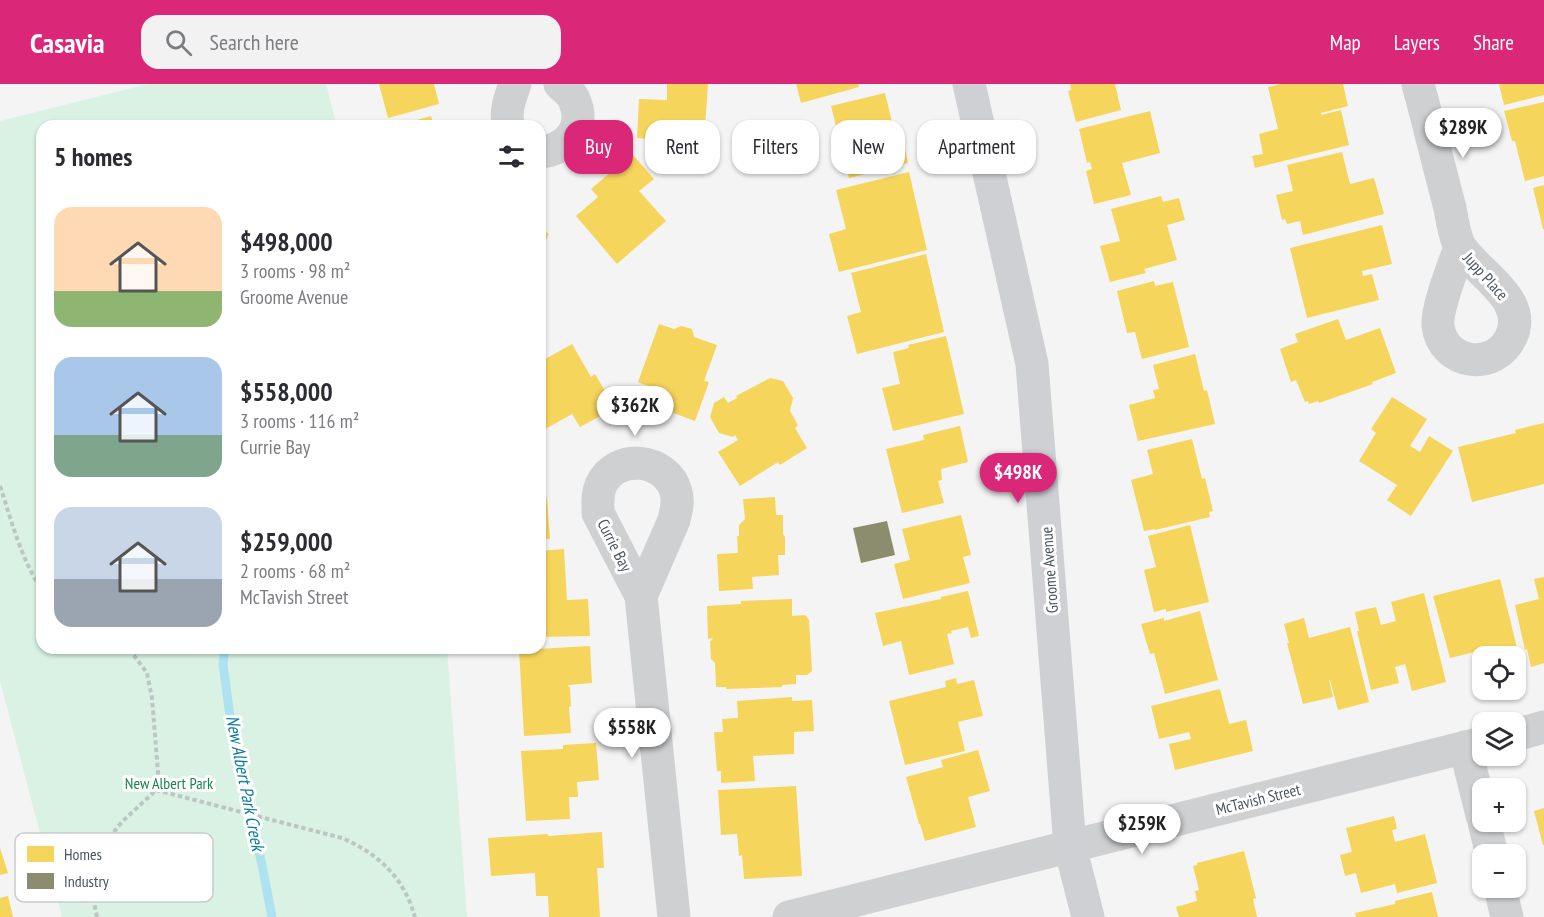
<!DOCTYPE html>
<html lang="en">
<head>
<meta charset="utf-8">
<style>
  body { margin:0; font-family:"PT Sans Narrow",sans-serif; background:#f2f2f3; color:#2b2b33; height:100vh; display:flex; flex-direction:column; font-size:22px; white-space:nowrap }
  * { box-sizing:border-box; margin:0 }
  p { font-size:20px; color:#7c7c81 }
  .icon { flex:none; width:33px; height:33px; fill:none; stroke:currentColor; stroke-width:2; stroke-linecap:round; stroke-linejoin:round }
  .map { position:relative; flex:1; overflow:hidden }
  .side { position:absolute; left:36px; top:36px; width:510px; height:534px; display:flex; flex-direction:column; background:#fff; border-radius:18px; box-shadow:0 2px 4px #0004 }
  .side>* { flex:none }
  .guide { position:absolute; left:564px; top:36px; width:570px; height:54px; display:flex; gap:12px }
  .tools { position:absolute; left:1472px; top:562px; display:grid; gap:12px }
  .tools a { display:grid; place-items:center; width:54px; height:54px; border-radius:12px; background:#fff; box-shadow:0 2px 4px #0004; font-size:30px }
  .price { position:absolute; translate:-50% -51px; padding:0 14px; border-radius:21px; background:#fff; color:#222; font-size:20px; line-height:39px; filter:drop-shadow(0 2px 3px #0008) }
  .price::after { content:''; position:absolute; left:50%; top:36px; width:18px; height:14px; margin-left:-9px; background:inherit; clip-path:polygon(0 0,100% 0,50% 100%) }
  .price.active { background:#db2777; color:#fff }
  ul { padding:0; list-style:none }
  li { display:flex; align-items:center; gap:18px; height:150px; padding:0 18px }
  li span { display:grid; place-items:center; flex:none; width:168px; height:120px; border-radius:18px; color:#555 }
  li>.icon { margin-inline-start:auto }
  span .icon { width:72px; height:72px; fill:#fffc; stroke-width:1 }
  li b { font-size:26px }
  h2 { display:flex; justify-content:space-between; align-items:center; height:72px; padding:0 18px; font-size:26px }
  .pill { padding:0 21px; border-radius:18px; background:#fff; box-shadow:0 2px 4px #0004; font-size:21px; line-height:54px }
  .pill.active { background:#db2777; color:#fff }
  header { display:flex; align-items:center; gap:36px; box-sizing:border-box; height:84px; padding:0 30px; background:#db2777; color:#fff }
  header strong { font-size:28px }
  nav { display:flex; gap:33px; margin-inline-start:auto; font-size:21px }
  .search { width:420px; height:54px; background:#f2f2f3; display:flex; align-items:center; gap:15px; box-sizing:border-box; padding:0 21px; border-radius:18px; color:#7c7c81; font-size:22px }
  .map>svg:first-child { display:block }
  .green { fill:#d9f2e3 }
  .homes { fill:#f6d55c }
  .industry { fill:#8c8c6e }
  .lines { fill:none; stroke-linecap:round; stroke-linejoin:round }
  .stream { stroke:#aee2f0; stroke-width:9 }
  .path { stroke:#bcc7c4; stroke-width:4; stroke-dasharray:4.5 3; stroke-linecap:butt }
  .street { stroke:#ced0d2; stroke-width:33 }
  .secondary { stroke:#ced0d4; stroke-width:33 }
  .labels { text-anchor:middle; stroke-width:6; stroke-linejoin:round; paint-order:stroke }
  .street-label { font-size:16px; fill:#4a5661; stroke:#fff }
  .park-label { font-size:16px; fill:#17864f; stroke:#fff }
  .water-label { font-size:18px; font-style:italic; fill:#0c7c9b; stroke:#fff }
  .key { fill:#fff; stroke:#c9ccd0; stroke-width:1.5 }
  .key-label { font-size:16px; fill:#4a5661 }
</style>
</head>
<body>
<header>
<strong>Casavia</strong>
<div class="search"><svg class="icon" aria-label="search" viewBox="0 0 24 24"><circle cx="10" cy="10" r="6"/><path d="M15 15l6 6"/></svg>Search here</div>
<nav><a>Map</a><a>Layers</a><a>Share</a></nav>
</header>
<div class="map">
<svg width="1544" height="833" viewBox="0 0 1544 833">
  <rect width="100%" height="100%" fill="#f4f4f4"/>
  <polygon class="green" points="148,0 326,0 337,42 42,42 42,564 447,564 467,833 62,833 0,597 0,37"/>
  <g class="homes">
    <polygon points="379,0 434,0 439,20 388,34"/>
    <polygon points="667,0 708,0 704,58 637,54 639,15 667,16"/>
    <polygon points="796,0 858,0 859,3 801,19"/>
    <polygon points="1070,0 1115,0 1121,26 1076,38 1068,7 1071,6"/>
    <polygon points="1281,0 1343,0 1348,22 1321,29 1321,31 1341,26 1349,61 1255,84 1252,72 1263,70 1259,50 1278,45 1268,3"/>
    <polygon points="1499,0 1544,0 1544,11 1504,21"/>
    <polygon points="885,9 895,50 901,48 908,79 849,94 831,22"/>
    <polygon points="1544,18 1544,92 1525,97 1515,57 1512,57 1504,27"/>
    <polygon points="1150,27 1160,69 1122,79 1131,111 1094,120 1086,87 1092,85 1090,78 1087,79 1079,45"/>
    <polygon points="431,32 434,42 399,42 399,41"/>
    <polygon points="1342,68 1350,100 1374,94 1384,130 1303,151 1300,137 1287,140 1285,135 1282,136 1276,111 1293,107 1287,81"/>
    <polygon points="632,70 654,95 639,107 666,137 617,180 576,132 598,113 591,105"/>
    <polygon points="909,88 927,166 839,188 829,150 846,145 836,106"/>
    <polygon points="1544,101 1544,145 1543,145 1533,104"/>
    <polygon points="1161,112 1163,118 1179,114 1185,136 1167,141 1177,176 1144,185 1146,189 1110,198 1100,162 1120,157 1111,125"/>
    <polygon points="1382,141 1392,180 1362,187 1363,192 1372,190 1379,216 1307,234 1290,164"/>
    <polygon points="540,145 549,150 540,167"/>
    <polygon points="926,170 944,248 857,270 847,232 861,228 851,189"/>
    <polygon points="1154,197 1155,202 1173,198 1189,263 1142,275 1135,248 1127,249 1117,207"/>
    <polygon points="1338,235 1346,256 1380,244 1396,289 1372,298 1373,300 1319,319 1318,317 1309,320 1308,317 1305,318 1296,296 1291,298 1280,265 1298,258 1295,250"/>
    <polygon points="659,240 674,245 681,242 692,245 694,253 717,261 704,297 709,298 695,337 660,324 665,309 638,298"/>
    <polygon points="946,252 964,330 893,347 882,304 900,300 893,268 909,264 908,261"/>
    <polygon points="572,260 591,293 595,290 615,324 580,343 572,330 540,348 540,278"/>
    <polygon points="1195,270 1204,307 1207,306 1215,340 1138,357 1129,321 1155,314 1153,306 1159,305 1153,281"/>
    <polygon points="770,294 783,297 793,314 790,327 798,341 795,344 807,364 780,381 778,378 740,402 718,368 738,356 735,351 733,353 719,349 710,333 714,319 724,313 728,319 737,314 736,312"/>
    <polygon points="1392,313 1427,335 1410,362 1420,368 1429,352 1453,367 1411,432 1387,416 1397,401 1359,377 1376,349 1371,345"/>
    <polygon points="1544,339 1544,400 1472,418 1458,363 1516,349 1515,346"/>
    <polygon points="960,342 968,378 941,385 942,396 938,397 944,419 902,429 886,365 924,356 923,351"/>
    <polygon points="1192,355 1202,395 1205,394 1213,427 1209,428 1210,433 1155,446 1155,445 1144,447 1131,396 1153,390 1147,366"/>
    <polygon points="775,413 776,431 783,431 783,450 785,453 785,471 778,471 779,491 752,493 753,505 719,507 717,470 738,469 737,452 739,452 739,441 745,435 743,415"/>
    <polygon points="540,414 547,414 550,455 540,455"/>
    <polygon points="961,431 971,471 963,473 970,499 903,515 894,480 910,476 902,445"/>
    <polygon points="1190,441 1209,518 1166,528 1166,525 1154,528 1144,486 1156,483 1148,452"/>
    <polygon points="564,465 567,516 588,515 590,552 540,553 540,467"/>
    <polygon points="1544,493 1544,579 1531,583 1527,565 1525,566 1515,521 1539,515 1534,495"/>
    <polygon points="1500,495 1521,580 1515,581 1515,573 1480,573 1479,567 1450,574 1433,512"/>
    <polygon points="968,507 979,552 971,554 968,543 951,547 952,549 947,550 954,580 909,591 901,557 883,562 875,529 941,515 941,513"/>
    <polygon points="1424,509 1446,598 1412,607 1405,580 1395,583 1399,599 1371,606 1357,547 1359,547 1355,528 1376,523 1381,541 1396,537 1391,518"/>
    <polygon points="792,515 792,532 805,531 809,536 812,587 807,591 796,591 796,600 782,601 782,603 726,605 726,603 716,603 715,579 711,575 710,558 713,554 708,555 707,522 741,520 741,517"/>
    <polygon points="1200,527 1218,596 1165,610 1154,569 1150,570 1141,540 1164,534 1164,537"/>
    <polygon points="1304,534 1309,554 1350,543 1369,618 1338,626 1330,596 1329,596 1333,613 1303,620 1287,559 1289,559 1284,540"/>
    <polygon points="590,562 592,599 568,601 569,603 570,603 571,622 569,623 571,649 524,652 519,566"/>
    <polygon points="956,594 957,600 974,596 983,632 958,638 965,667 905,681 889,617 946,603 945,597"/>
    <polygon points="1220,605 1229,640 1246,636 1253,667 1175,686 1169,660 1191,655 1189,648 1159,655 1151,622"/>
    <polygon points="792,613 792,617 812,616 814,647 794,648 794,670 753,672 755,697 721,699 721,687 717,687 714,648 723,648 722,635 738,634 737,617"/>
    <polygon points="596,659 599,696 577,698 578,713 569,713 570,735 526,737 521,667 563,665 563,661"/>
    <polygon points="978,666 990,707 968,713 976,743 925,757 920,740 919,740 906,693 943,683 941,676"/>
    <polygon points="796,702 802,792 744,795 742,771 739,772 737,750 721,751 718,706"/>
    <polygon points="1544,724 1544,761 1543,761 1534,727"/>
    <polygon points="1394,732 1397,745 1392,746 1395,758 1425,750 1437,799 1397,809 1395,800 1361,809 1356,789 1345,792 1340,771 1352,768 1346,744"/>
    <polygon points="602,748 604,784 597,784 600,833 549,833 548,812 536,812 535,789 491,792 488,754 548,750 548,752"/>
    <polygon points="0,764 8,789 0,791"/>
    <polygon points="1244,767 1256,814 1253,815 1257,833 1179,833 1176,823 1197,817 1195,807 1199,806 1193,782 1197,781 1197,779"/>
    <polygon points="1432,808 1438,833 1356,833 1355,829 1395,820 1395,817"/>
    <polygon points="8,812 13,833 0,833 0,814"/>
  </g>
  <polygon class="industry" points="887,437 895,471 861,479 853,444"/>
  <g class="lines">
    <polyline class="stream" points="225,564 223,580 232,647 262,781 272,833"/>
    <g class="path">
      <path d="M0 402C12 438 21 475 42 506"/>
      <path d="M156 706 342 754C379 770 404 794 415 833"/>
      <path d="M97 833C88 796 96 767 122 738 133 727 145 717 156 706L158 688 152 614 147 589 136 574 127 564"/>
    </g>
    <g class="street">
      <path d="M1418 0C1429 41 1439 83 1450 124 1452 135 1455 155 1461 164 1478 190 1529 216 1511 253 1495 288 1443 281 1438 242 1436 225 1454 181 1460 163"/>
      <path d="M508 42C505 27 510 14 515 0"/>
      <path d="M540 68C566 66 586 45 575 18 573 11 566 5 560 0"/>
      <path d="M641 512 674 436C676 427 679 418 676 408 667 374 616 368 601 401 597 410 598 419 598 429L641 512 674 833"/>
      <polyline points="1515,651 1544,643"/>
      <polyline points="1465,663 1482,731"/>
      <polyline points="1484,738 1492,771"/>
      <polyline points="1500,804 1507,833"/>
      <polyline points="789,833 1482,659"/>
    </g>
    <polyline class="secondary" points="969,0 1032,280 1070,762 1088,833"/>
  </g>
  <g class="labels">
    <g class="street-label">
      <text transform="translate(1486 192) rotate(48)" y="6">Jupp Place</text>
      <text transform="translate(615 461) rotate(63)" y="6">Currie Bay</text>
      <text transform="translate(1049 486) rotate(-94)" y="6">Groome Avenue</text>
      <text transform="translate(1258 715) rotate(-14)" y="6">McTavish Street</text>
    </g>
    <g class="park-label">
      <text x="169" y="705">New Albert Park</text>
    </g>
    <g class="water-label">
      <text transform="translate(245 699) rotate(79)" y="6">New Albert Park Creek</text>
    </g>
  </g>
  <rect x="15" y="749" width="198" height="69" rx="9" class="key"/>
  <rect x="27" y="762" width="27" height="16" fill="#f6d55c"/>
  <rect x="27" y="789" width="27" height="16" fill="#8c8c6e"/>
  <g class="key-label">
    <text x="64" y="776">Homes</text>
    <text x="64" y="803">Industry</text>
  </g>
</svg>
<div class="tools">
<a><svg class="icon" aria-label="locate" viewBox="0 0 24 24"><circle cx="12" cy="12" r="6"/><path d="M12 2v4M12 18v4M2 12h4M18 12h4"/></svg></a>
<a><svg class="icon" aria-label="layers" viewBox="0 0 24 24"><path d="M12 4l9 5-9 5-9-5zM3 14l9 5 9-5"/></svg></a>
<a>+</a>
<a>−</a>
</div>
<b class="price" style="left:1463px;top:75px">$289K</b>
<b class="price" style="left:635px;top:353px">$362K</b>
<b class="price active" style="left:1018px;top:420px">$498K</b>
<b class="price" style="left:632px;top:675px">$558K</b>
<b class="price" style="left:1142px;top:771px">$259K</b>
<div class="guide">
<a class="pill active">Buy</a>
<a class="pill">Rent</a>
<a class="pill">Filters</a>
<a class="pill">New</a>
<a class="pill">Apartment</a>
</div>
<section class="side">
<h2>5 homes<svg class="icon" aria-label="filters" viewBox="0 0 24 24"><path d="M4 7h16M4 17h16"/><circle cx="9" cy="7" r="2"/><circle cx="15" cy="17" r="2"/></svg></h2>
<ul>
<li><span style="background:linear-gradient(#ffd9b3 70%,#8fb573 0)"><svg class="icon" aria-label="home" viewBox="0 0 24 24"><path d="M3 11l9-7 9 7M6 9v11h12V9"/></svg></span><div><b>$498,000</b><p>3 rooms · 98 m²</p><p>Groome Avenue</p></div></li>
<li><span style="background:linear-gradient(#a9c7e8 65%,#7fa58c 0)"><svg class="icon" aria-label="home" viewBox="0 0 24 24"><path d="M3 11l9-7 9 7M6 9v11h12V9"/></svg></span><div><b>$558,000</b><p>3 rooms · 116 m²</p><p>Currie Bay</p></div></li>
<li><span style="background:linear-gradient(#c9d6e8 60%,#9aa5b1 0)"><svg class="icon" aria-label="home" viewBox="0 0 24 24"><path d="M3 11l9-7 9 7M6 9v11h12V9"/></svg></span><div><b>$259,000</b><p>2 rooms · 68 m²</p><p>McTavish Street</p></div></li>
</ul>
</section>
</div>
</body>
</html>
